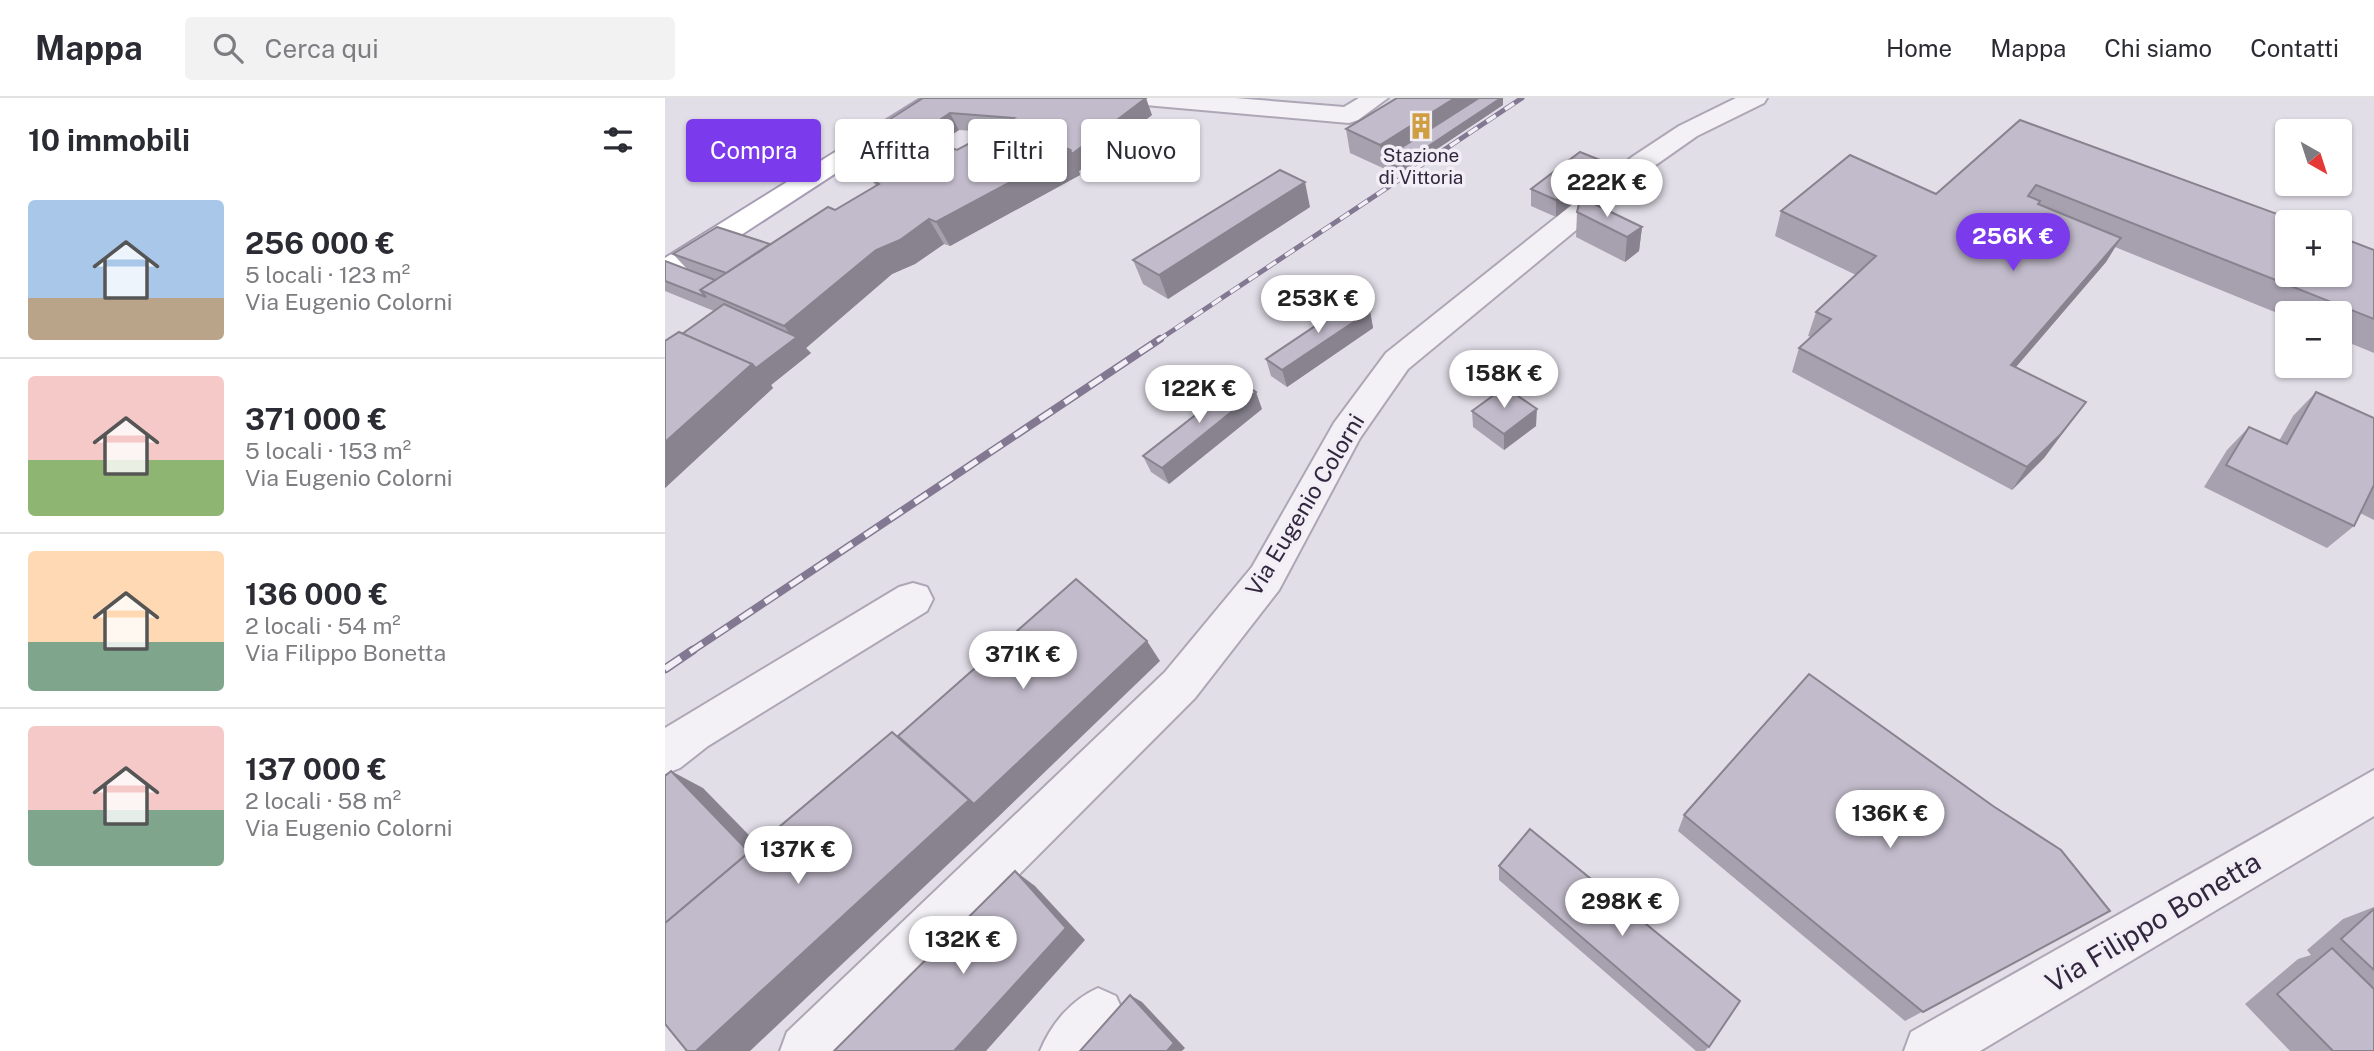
<!DOCTYPE html>
<html lang="it">
<head>
<meta charset="utf-8">
<style>
  body { margin:0; font-family:"Public Sans",sans-serif; background:#f2f2f3; color:#2b2b33; height:100vh; display:flex; flex-direction:column; font-size:26px; white-space:nowrap }
  * { box-sizing:border-box; margin:0 }
  p { font-size:23px; color:#7c7c81 }
  .icon { flex:none; width:38px; height:38px; fill:none; stroke:currentColor; stroke-width:2; stroke-linecap:round; stroke-linejoin:round }
  .map { position:relative; flex:1; overflow:hidden }
  .sheet { display:flex; flex-direction:column; background:#fff; width:665px }
  .sheet>* { flex:none }
  .guide { position:absolute; left:21px; top:21px; width:665px; height:63px; display:flex; gap:14px }
  .needle { width:46px; rotate:141deg }
  .tools { position:absolute; left:1610px; top:21px; display:grid; gap:14px }
  .tools a { display:grid; place-items:center; width:77px; height:77px; border-radius:7px; background:#fff; box-shadow:0 2px 5px #0004; font-size:35px }
  .price { position:absolute; translate:-50% -60px; padding:0 16px; border-radius:24px; background:#fff; color:#222; font-size:23px; line-height:46px; filter:drop-shadow(0 2px 4px #0008) }
  .price::after { content:''; position:absolute; left:50%; top:42px; width:21px; height:16px; margin-left:-10px; background:inherit; clip-path:polygon(0 0,100% 0,50% 100%) }
  .price.selected { background:#7c3aed; color:#fff }
  ul { padding:0; list-style:none }
  li { display:flex; align-items:center; gap:21px; height:175px; padding:0 28px }
  li+li { border-top:2px solid #e1e1e2 }
  li span { display:grid; place-items:center; flex:none; width:196px; height:140px; border-radius:7px; color:#555 }
  li>.icon { margin-inline-start:auto }
  span .icon { width:84px; height:84px; fill:#fffc; stroke-width:1 }
  li b { font-size:30px }
  h2 { display:flex; justify-content:space-between; align-items:center; height:84px; padding:0 28px; font-size:30px }
  .pill { padding:0 24px; border-radius:7px; background:#fff; box-shadow:0 2px 5px #0004; font-size:24px; line-height:63px }
  .pill.selected { background:#7c3aed; color:#fff }
  header { display:flex; align-items:center; gap:42px; box-sizing:border-box; height:98px; padding:0 35px; background:#fff; border-bottom:2px solid #e1e1e2 }
  header strong { font-size:33px }
  nav { display:flex; gap:38px; margin-inline-start:auto; font-size:24px }
  .search { width:490px; height:63px; background:#f2f2f3; display:flex; align-items:center; gap:18px; box-sizing:border-box; padding:0 24px; border-radius:7px; color:#7c7c81; font-size:26px }
  main { display:flex; flex:1; min-height:0 }
  .map>svg:first-child { display:block }
  .lines { fill:none; stroke-linecap:round; stroke-linejoin:round }
  .minor-casing { stroke:#ada7b5; stroke-width:4 }
  .major-casing { stroke:#a69db4; stroke-width:4 }
  .minor { fill:#f3f1f6; fill-rule:evenodd }
  .major { fill:#fff; fill-rule:evenodd }
  .rail-far2-casing { stroke:#837892; stroke-width:5 }
  .rail-far1-casing { stroke:#837892; stroke-width:8 }
  .rail-casing { stroke:#837892; stroke-width:9 }
  .rail-far2 { stroke:#f1eef5; stroke-width:3.5; stroke-dasharray:11; stroke-linecap:butt }
  .rail-far1 { stroke:#f1eef5; stroke-width:5; stroke-dasharray:15; stroke-linecap:butt }
  .rail { stroke:#f1eef5; stroke-width:6; stroke-dasharray:19; stroke-linecap:butt }
  .wall { fill:#a7a1af; fill-rule:evenodd }
  .shaded-wall { fill:#88838e }
  .building { fill:#c2bbcb; stroke:#88838e; stroke-width:2 }
  .labels { text-anchor:middle; stroke-width:7; stroke-linejoin:round; paint-order:stroke }
  .far-poi-label { font-size:19px; fill:#32273f; stroke:#f1eef5 }
  .street-label { font-size:23px; fill:#32273f; stroke:#f1eef5 }
  .near-street-label { font-size:28px; fill:#32273f; stroke:#f1eef5 }
</style>
</head>
<body>
<header>
<strong>Mappa</strong>
<div class="search"><svg class="icon" aria-label="search" viewBox="0 0 24 24"><circle cx="10" cy="10" r="6"/><path d="M15 15l6 6"/></svg>Cerca qui</div>
<nav><a>Home</a><a>Mappa</a><a>Chi siamo</a><a>Contatti</a></nav>
</header>
<main>
<section class="sheet">
<h2>10 immobili<svg class="icon" aria-label="filters" viewBox="0 0 24 24"><path d="M4 7h16M4 17h16"/><circle cx="9" cy="7" r="2"/><circle cx="15" cy="17" r="2"/></svg></h2>
<ul>
<li><span style="background:linear-gradient(#a9c7e8 70%,#b9a48a 0)"><svg class="icon" aria-label="home" viewBox="0 0 24 24"><path d="M3 11l9-7 9 7M6 9v11h12V9"/></svg></span><div><b>256 000 €</b><p>5 locali · 123 m²</p><p>Via Eugenio Colorni</p></div></li>
<li><span style="background:linear-gradient(#f6c9c9 60%,#8fb573 0)"><svg class="icon" aria-label="home" viewBox="0 0 24 24"><path d="M3 11l9-7 9 7M6 9v11h12V9"/></svg></span><div><b>371 000 €</b><p>5 locali · 153 m²</p><p>Via Eugenio Colorni</p></div></li>
<li><span style="background:linear-gradient(#ffd9b3 65%,#7fa58c 0)"><svg class="icon" aria-label="home" viewBox="0 0 24 24"><path d="M3 11l9-7 9 7M6 9v11h12V9"/></svg></span><div><b>136 000 €</b><p>2 locali · 54 m²</p><p>Via Filippo Bonetta</p></div></li>
<li><span style="background:linear-gradient(#f6c9c9 60%,#7fa58c 0)"><svg class="icon" aria-label="home" viewBox="0 0 24 24"><path d="M3 11l9-7 9 7M6 9v11h12V9"/></svg></span><div><b>137 000 €</b><p>2 locali · 58 m²</p><p>Via Eugenio Colorni</p></div></li>
</ul>
</section>
<div class="map">
<svg width="1709" height="953" viewBox="0 0 1709 953">
  <rect width="100%" height="100%" fill="#e2dee8"/>
  <g class="lines">
    <defs>
      <g id="minor">
        <polygon points="468,0 570,0 679,9 694,0 723,0 693,22 684,25 480,7 471,5"/>
        <polygon points="1071,0 1102,0 1099,5 1032,38 985,71 743,271 695,340 614,492 530,600 178,953 115,953 122,934 500,574 587,469 669,325 721,255 967,59 1014,28"/>
        <polygon points="248,485 262,489 268,501 262,513 43,648 15,670 0,676 0,630 234,489"/>
        <polygon points="1709,672 1709,718 1315,953 1239,953 1246,934"/>
        <path d="M433 890 451 898 459 916 451 934 435 953H375C386 926 406 902 433 890Z"/>
      </g>
      <polygon id="major" points="257,0 286,0 10,180 0,182 0,160"/>
    </defs>
    <use href="#minor" class="minor-casing"/>
    <use href="#major" class="major-casing"/>
    <use href="#minor" class="minor"/>
    <use href="#major" class="major"/>
    <defs>
      <polyline id="rail-far2" points="492,243 857,0"/>
      <polyline id="rail-far1" points="25,554 495,241"/>
      <polyline id="rail" points="0,571 28,552"/>
    </defs>
    <use href="#rail-far2" class="rail-far2-casing"/>
    <use href="#rail-far1" class="rail-far1-casing"/>
    <use href="#rail" class="rail-casing"/>
    <use href="#rail-far2" class="rail-far2"/>
    <use href="#rail-far1" class="rail-far1"/>
    <use href="#rail" class="rail"/>
  </g>
  <g class="wall">
    <path d="M258 0 487 17 414 73 415 77 285 148 279 146 250 166 227 176 141 250 146 255 106 287 108 290 0 390V243L17 236 49 213 0 193V163L22 171 8 156 105 146 170 112 211 88 206 81 209 79 185 70 175 53ZM294 32 325 34 292 52 243 66Z"/>
    <polygon points="838,7 733,77 685,55 681,31"/>
    <polygon points="1355,22 1709,152 1709,255 1675,241 1675,215 1622,215 1622,219 1450,149 1441,164 1350,270 1421,304 1379,360 1347,392 1127,274 1134,250 1146,239 1143,238 1151,214 1191,177 1110,138 1116,113 1271,96"/>
    <polygon points="939,81 891,119 866,108 866,91"/>
    <polygon points="645,109 503,201 478,186 468,162"/>
    <polygon points="912,114 977,129 974,153 960,164 911,139"/>
    <polygon points="705,213 708,230 622,289 606,278 601,261"/>
    <polygon points="1651,294 1709,320 1709,422 1695,415 1689,428 1662,450 1539,389 1562,352 1584,329 1614,343 1628,318"/>
    <polygon points="597,311 504,386 486,374 478,358"/>
    <polygon points="807,313 871,328 839,352 808,329"/>
    <polygon points="1019,717 1445,813 1240,923 1013,733"/>
    <polygon points="834,768 1044,949 1040,953 1031,953 834,782"/>
    <polygon points="1709,809 1709,953 1625,953 1580,906 1633,861 1646,857 1642,852 1678,821"/>
  </g>
  <g class="shaded-wall">
    <polygon points="481,0 487,17 414,73 415,77 285,148 271,124"/>
    <polygon points="790,0 825,0 717,62 715,47"/>
    <polygon points="836,0 838,0 838,7 733,77 732,69"/>
    <polygon points="285,15 294,32 219,83 209,66"/>
    <polygon points="365,30 371,44 354,37"/>
    <polygon points="940,64 939,81 891,119 891,102"/>
    <polygon points="640,84 645,109 503,201 494,177"/>
    <polygon points="264,121 279,146 250,166 227,176 141,250 146,255 106,287 108,290 0,390 0,344 87,266 129,241 119,228 211,152"/>
    <polygon points="977,129 974,153 960,164 962,139"/>
    <polygon points="1456,140 1441,164 1332,291 1346,267"/>
    <polygon points="705,213 708,230 622,289 617,272"/>
    <polygon points="591,294 597,311 504,386 497,370"/>
    <polygon points="1421,304 1379,360 1347,392 1362,369"/>
    <polygon points="872,311 871,328 839,352 839,336"/>
    <polygon points="482,543 495,563 330,722 85,953 31,953 255,656"/>
    <polygon points="6,673 38,690 120,774 0,878"/>
    <polygon points="350,773 370,788 420,842 321,953 289,953"/>
    <polygon points="465,897 477,904 520,950 517,953 502,953"/>
  </g>
  <g class="building">
    <polygon points="258,0 481,0 407,56 405,52 376,40 382,36 365,30 359,33 341,26 338,27 349,20 285,15 209,66 175,53"/>
    <polygon points="732,0 790,0 715,47 681,31"/>
    <polygon points="814,0 836,0 732,69 717,62"/>
    <polygon points="1355,22 1634,124 1622,124 1622,177 1675,177 1675,139 1709,152 1709,221 1371,87 1363,98 1375,103 1373,106 1456,140 1346,267 1421,304 1395,337 1362,369 1134,250 1166,221 1151,214 1211,158 1116,113 1185,57 1271,96"/>
    <polygon points="341,26 405,52 271,124 264,121 235,142 211,152 119,228 35,192 163,109 170,112 214,86 206,81 236,63 243,66 276,46 292,52"/>
    <polygon points="915,54 940,64 891,102 866,91"/>
    <polygon points="615,72 640,84 494,177 468,162"/>
    <polygon points="919,101 977,129 962,139 912,114 914,106"/>
    <polygon points="52,129 105,146 61,175 8,156"/>
    <polygon points="0,163 50,182 35,192 41,199 0,183"/>
    <polygon points="689,202 705,213 617,272 601,261"/>
    <polygon points="59,206 132,239 91,270 87,266 17,236"/>
    <polygon points="14,234 87,266 0,344 0,243"/>
    <polygon points="574,283 591,294 497,370 478,358"/>
    <polygon points="840,289 872,311 839,336 807,313"/>
    <polygon points="1651,294 1709,320 1709,387 1689,428 1561,367 1584,329 1622,346"/>
    <polygon points="411,481 482,543 309,706 233,638"/>
    <polygon points="1144,576 1328,708 1396,752 1445,813 1258,914 1019,717"/>
    <polygon points="227,634 304,702 31,953 22,953 0,926 0,825"/>
    <polygon points="6,673 84,754 0,825 0,678"/>
    <polygon points="865,731 1075,903 1044,949 834,768"/>
    <polygon points="350,773 401,830 289,953 169,953"/>
    <polygon points="1709,811 1709,872 1676,841"/>
    <polygon points="1667,850 1709,891 1709,953 1668,953 1612,896"/>
    <polygon points="465,897 509,945 502,953 415,953"/>
  </g>
  <defs>
    <symbol id="building-bare" viewBox="-9 -9 18 18"><path d="M-4-6H4V6H1V3H-1V6H-4ZM-2.5-4.3h1.7v1.8h-1.7ZM.8-4.3h1.7v1.8H.8ZM-2.5-1h1.7V.8h-1.7ZM.8-1h1.7V.8H.8Z" fill="#cf9e41" stroke="#f1eef5" stroke-width="2.5" paint-order="stroke"/></symbol>
  </defs>
  <g fill-rule="evenodd">
    <use href="#building-bare" x="737" y="9" width="38" height="38"/>
  </g>
  <g class="labels">
    <g class="far-poi-label">
      <text x="756" y="64">Stazione<tspan x="756" dy="22">di Vittoria</tspan></text>
    </g>
    <g class="street-label">
      <text transform="translate(640 407) rotate(-59)" y="8">Via Eugenio Colorni</text>
    </g>
    <g class="near-street-label">
      <text transform="translate(1488 824) rotate(-31)" y="10">Via Filippo Bonetta</text>
    </g>
  </g>
</svg>
<div class="tools">
<a><svg class="needle" viewBox="-14 -14 28 28"><path d="M0-13l5 13h-10z" fill="#e53935"/><path d="M0 13l5-13h-10z" fill="#7c7c81"/></svg></a>
<a>+</a>
<a>−</a>
</div>
<b class="price" style="left:942px;top:121px">222K €</b>
<b class="price selected" style="left:1348px;top:175px">256K €</b>
<b class="price" style="left:653px;top:237px">253K €</b>
<b class="price" style="left:839px;top:312px">158K €</b>
<b class="price" style="left:534px;top:327px">122K €</b>
<b class="price" style="left:358px;top:593px">371K €</b>
<b class="price" style="left:1225px;top:752px">136K €</b>
<b class="price" style="left:133px;top:788px">137K €</b>
<b class="price" style="left:957px;top:840px">298K €</b>
<b class="price" style="left:298px;top:878px">132K €</b>
<div class="guide">
<a class="pill selected">Compra</a>
<a class="pill">Affitta</a>
<a class="pill">Filtri</a>
<a class="pill">Nuovo</a>
</div>
</div>
</main>
</body>
</html>
